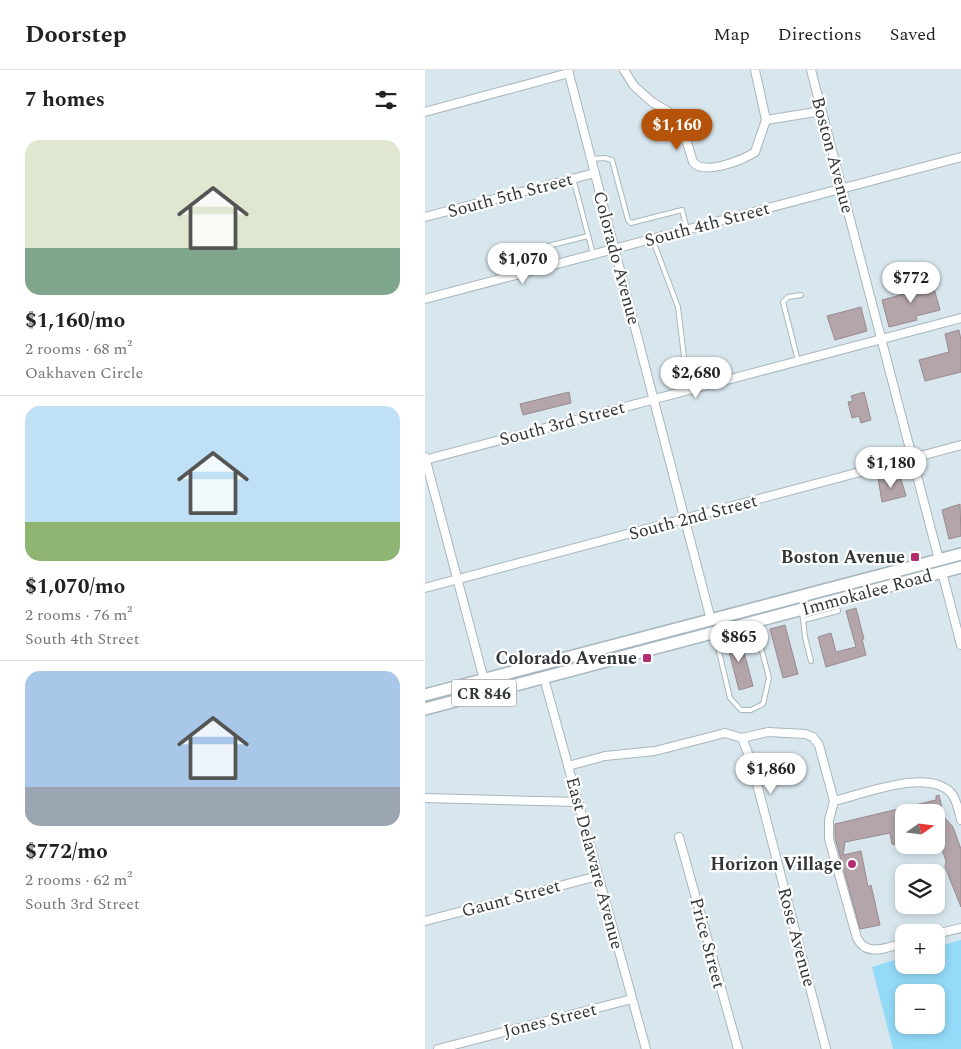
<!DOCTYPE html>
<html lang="en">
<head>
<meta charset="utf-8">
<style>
  body { margin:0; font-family:Spectral,serif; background:#f6f6f6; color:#222; height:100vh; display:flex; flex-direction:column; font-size:19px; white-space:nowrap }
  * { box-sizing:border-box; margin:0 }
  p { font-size:16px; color:#767676 }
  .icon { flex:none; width:28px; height:28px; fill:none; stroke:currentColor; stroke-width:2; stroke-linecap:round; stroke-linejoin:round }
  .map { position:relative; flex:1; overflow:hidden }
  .side { display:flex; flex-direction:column; background:#fff; width:425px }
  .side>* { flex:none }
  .needle { width:32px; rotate:76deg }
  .fabs { position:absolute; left:470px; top:734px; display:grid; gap:10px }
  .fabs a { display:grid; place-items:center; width:50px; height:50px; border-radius:10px; background:#fff; box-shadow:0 2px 8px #0003; font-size:25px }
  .price { position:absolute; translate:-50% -42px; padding:0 11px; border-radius:18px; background:#fff; color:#222; font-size:16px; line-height:32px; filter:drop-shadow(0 1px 2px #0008) }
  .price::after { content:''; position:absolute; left:50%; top:30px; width:15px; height:11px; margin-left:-8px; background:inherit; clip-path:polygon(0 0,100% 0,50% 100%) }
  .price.on { background:#b45309; color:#fff }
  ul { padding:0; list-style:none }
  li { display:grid; align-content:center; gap:10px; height:265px; padding:0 25px }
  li+li { border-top:1px solid #e0e0e0 }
  li span { display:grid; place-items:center; height:155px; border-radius:15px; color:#555 }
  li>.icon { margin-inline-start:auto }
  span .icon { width:90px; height:90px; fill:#fffc; stroke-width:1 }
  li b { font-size:21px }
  h2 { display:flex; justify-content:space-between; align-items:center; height:60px; padding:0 25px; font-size:21px }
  header { display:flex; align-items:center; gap:30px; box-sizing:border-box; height:70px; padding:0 25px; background:#fff; border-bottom:1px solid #e0e0e0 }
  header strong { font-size:24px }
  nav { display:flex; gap:28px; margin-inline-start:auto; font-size:18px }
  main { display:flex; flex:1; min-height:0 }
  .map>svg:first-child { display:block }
  .green { fill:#93dbf8; fill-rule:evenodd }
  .building { fill:#b4a5aa; stroke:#998a8f }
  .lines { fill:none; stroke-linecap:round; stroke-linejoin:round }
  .lane-casing { stroke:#a8b7be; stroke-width:6 }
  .street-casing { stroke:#a8b7be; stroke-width:10 }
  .primary-casing { stroke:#a8b7be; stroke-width:14 }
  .lane { stroke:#fff; stroke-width:4 }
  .street { stroke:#fff; stroke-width:8 }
  .primary { stroke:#fff; stroke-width:11 }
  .poi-dot { fill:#b42d71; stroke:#fff; stroke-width:2 }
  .labels { text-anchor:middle; stroke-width:4.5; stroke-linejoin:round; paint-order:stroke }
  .shield { fill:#fff; stroke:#6f7374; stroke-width:1 }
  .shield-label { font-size:16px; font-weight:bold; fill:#313739 }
  .street-label { font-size:18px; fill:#313739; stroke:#fff }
  .poi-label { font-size:18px; font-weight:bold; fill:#313739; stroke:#fff; text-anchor:end }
</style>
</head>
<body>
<header>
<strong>Doorstep</strong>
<nav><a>Map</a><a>Directions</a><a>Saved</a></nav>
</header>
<main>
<section class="side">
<h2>7 homes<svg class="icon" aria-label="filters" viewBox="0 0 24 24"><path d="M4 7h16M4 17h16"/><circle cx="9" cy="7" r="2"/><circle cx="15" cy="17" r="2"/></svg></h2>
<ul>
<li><span style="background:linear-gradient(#dfe7d0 70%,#7fa58c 0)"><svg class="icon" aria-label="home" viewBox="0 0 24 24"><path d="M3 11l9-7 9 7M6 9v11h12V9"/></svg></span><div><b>$1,160/mo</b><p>2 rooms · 68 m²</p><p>Oakhaven Circle</p></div></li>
<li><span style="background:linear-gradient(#bfe0f5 75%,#8fb573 0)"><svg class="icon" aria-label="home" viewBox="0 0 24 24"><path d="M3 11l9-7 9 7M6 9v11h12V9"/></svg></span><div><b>$1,070/mo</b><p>2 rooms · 76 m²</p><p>South 4th Street</p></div></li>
<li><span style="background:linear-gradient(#a9c7e8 75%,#9aa5b1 0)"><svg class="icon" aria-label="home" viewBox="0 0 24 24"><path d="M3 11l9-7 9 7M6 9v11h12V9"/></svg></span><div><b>$772/mo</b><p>2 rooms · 62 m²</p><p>South 3rd Street</p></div></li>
</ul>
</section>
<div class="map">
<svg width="536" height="979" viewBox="0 0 536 979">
  <rect width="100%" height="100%" fill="#d8e7ee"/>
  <path class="green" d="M536 870V979H468L447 897 479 887V895H511V877ZM479 922H511V955H479Z"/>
  <g class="building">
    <polygon points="507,211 515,240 491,246 492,250 464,257 457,230 483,223 481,216"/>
    <polygon points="436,237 442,261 410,270 402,246"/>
    <polygon points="534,260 536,270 536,302 500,311 494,290 524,282 520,264"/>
    <polygon points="144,322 146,333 98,345 95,334"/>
    <polygon points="439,322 446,350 436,353 434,346 427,348 423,332 428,331 426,326"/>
    <polygon points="460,406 462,413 476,409 481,426 457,432 453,408"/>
    <polygon points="535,434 536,466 524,469 517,440"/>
    <polygon points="431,538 439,569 437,569 441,585 401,597 393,567 406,563 411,582 431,577 421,541"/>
    <polygon points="360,555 373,604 358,608 345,559"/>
    <polygon points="315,567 328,616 314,620 301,570"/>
    <polygon points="514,725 519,747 528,757 536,779 536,837 520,797 521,791 511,762 511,742 479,742 479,758 475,758 479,772 474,776 467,774 465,763 420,772 418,785 436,781 443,817 446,815 455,855 435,859 410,768 410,754 511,730 511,726"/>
  </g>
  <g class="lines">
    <defs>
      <g id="lane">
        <polyline points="166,89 180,88 187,90 203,150 206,153 257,140 262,159"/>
        <polyline points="148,108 168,184"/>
        <polyline points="227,168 253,237 263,320"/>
        <polyline points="95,204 91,184 163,166"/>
        <polyline points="373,291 358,232 363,227 376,225"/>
        <polyline points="377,541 380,567 386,591"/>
        <polyline points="379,550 413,541 410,532"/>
        <polyline points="290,565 305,628 316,640 326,640 338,634 344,608 330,554"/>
      </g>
      <g id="street">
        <polyline points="143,0 286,550"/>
        <path d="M199 0 209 16 227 32 244 42 256 53 268 92C279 106 318 90 330 82L341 50 330 0"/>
        <polyline points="386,0 514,490"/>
        <polyline points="0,42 144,3"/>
        <polyline points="341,50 397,41"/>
        <polyline points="0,147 170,103"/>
        <polyline points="0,229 536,87"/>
        <polyline points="0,387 59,610"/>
        <polyline points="0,390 536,248"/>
        <polyline points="517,502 536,575"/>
        <polyline points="0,518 536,375"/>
        <polyline points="119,608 221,979"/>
        <path d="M317 668 343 662 380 664 388 667 394 675 409 731 404 750V769L432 868C442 888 462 877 479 873"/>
        <polyline points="143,696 180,686 230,681 300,663 317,668 326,691 401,979"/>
        <polyline points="0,728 153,732"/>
        <path d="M409 731C439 724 504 697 527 724 532 731 534 742 536 750"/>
        <polyline points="254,767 313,979"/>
        <polyline points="0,851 173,806"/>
        <polyline points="511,864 536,858"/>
        <polyline points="13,979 207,929"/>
      </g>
      <g id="primary">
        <polyline points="0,625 536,484"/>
        <polyline points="0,639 536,497"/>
      </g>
    </defs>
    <use href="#lane" class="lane-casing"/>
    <use href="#street" class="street-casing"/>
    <use href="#primary" class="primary-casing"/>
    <use href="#lane" class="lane"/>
    <use href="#street" class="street"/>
    <use href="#primary" class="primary"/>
  </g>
  <g class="poi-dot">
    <rect x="485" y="482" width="10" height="10" rx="2.5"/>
    <rect x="217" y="583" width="10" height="10" rx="2.5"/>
    <circle cx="427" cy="794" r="5"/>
  </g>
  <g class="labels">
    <rect class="shield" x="26.5" y="609.5" width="65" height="27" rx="4"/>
    <g class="shield-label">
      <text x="59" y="629">CR 846</text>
    </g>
    <g class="street-label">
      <text transform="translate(408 85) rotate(75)" y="6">Boston Avenue</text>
      <text transform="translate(85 125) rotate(-15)" y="6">South 5th Street</text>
      <text transform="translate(282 154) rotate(-15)" y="6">South 4th Street</text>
      <text transform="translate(192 188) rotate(75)" y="6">Colorado Avenue</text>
      <text transform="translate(137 353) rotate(-15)" y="6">South 3rd Street</text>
      <text transform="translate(268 447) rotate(-15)" y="6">South 2nd Street</text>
      <text transform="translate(442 522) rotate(-15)" y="6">Immokalee Road</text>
      <text transform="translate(170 793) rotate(75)" y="6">East Delaware Avenue</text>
      <text transform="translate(86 828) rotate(-15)" y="6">Gaunt Street</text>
      <text transform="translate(372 867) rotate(75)" y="6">Rose Avenue</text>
      <text transform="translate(283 873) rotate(75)" y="6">Price Street</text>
      <text transform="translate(125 950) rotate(-14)" y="6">Jones Street</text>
    </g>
    <g class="poi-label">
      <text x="480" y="493">Boston Avenue</text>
      <text x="212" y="594">Colorado Avenue</text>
      <text x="417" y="800">Horizon Village</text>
    </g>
  </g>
</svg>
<div class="fabs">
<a><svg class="needle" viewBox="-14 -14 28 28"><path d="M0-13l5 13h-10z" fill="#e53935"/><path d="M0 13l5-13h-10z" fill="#767676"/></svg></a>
<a><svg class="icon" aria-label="layers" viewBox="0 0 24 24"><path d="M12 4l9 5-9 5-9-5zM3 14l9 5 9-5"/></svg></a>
<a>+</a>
<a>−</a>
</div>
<b class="price on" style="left:252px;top:81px">$1,160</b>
<b class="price" style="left:98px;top:215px">$1,070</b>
<b class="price" style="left:486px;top:234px">$772</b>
<b class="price" style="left:271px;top:329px">$2,680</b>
<b class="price" style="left:466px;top:419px">$1,180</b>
<b class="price" style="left:314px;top:593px">$865</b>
<b class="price" style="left:346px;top:725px">$1,860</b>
</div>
</main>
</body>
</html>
